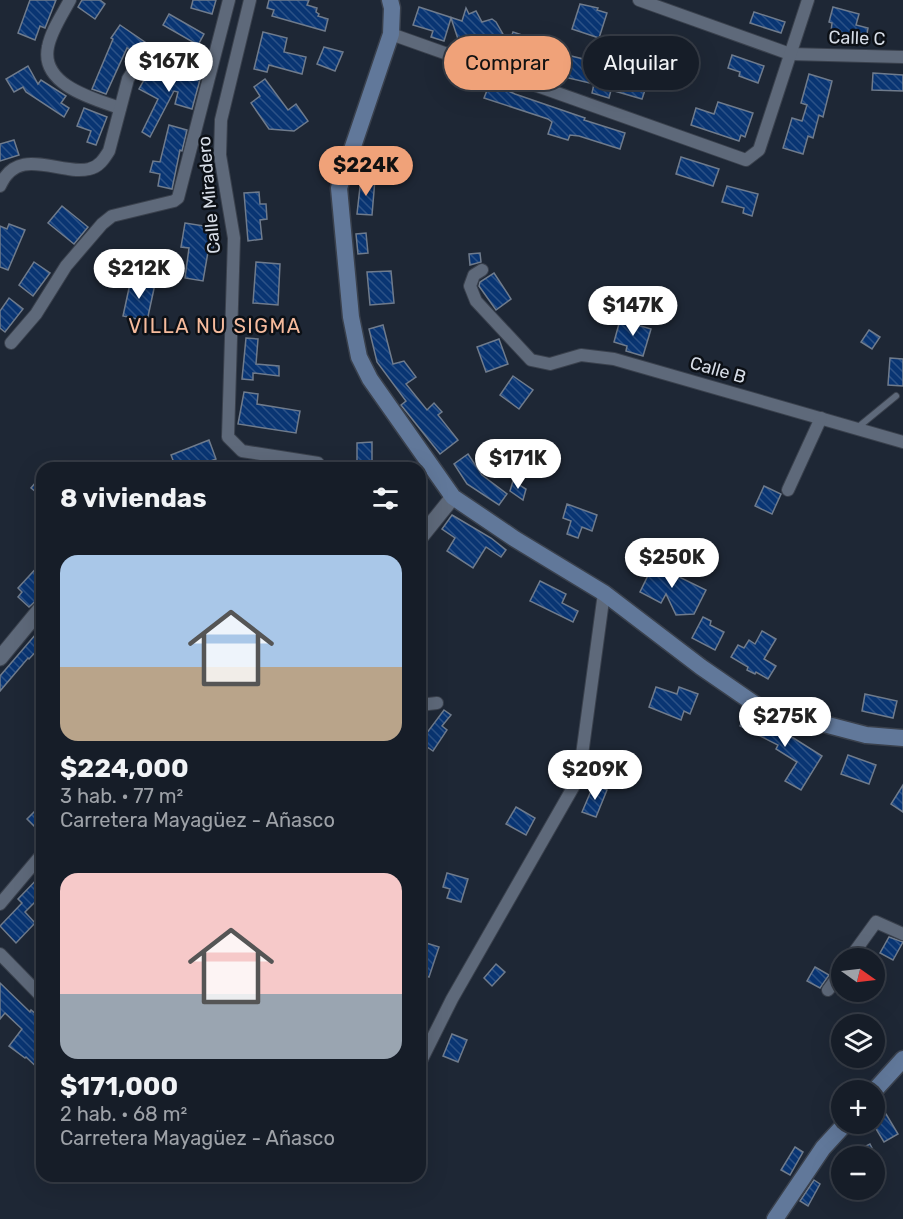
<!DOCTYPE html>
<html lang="es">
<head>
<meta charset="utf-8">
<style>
  body { margin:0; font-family:Rubik,sans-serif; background:#1f2630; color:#f1f3f6; height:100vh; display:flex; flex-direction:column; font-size:22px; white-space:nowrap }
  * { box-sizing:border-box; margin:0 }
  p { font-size:20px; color:#9ea2a8 }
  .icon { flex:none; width:33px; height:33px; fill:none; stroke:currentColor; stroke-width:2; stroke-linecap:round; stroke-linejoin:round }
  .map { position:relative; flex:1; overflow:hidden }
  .side { position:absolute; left:36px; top:462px; width:390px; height:720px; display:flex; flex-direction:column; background:#161d28; border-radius:18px; box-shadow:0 6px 24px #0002,0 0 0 2px #353b45 }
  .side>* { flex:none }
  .hud { position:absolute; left:444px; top:36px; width:369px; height:54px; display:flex; gap:12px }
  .needle { width:39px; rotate:104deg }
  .buttons { position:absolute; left:831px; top:948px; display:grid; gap:12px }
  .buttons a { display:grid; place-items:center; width:54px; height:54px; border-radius:50%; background:#161d28; box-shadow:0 6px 24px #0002,0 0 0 2px #353b45; font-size:30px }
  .price { position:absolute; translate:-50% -51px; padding:0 14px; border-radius:21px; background:#fff; color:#222; font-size:20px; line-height:39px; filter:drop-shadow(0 2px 3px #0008) }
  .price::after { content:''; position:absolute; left:50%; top:36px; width:18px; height:14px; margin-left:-9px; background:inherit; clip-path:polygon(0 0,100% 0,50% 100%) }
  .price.on { background:#f0a279; color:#111 }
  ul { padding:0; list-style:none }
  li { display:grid; align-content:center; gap:12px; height:318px; padding:0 24px }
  li span { display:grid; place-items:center; height:186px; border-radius:18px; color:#555 }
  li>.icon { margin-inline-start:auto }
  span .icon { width:108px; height:108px; fill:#fffc; stroke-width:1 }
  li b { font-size:26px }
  h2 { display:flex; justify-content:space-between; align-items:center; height:72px; padding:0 24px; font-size:26px }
  .tag { padding:0 21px; border-radius:27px; background:#161d28; box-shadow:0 6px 24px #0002,0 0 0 2px #353b45; font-size:21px; line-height:54px }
  .tag.on { background:#f0a279; color:#111 }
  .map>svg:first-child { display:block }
  .building { fill:url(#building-back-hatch); stroke:#6f7b8c; stroke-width:1.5 }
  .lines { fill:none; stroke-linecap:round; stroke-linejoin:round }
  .service-casing { stroke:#3a414d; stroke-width:8 }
  .minor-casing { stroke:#3a414d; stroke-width:14 }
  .tertiary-casing { stroke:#3a414d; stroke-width:17 }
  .secondary-casing { stroke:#3a414d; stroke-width:19 }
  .service { stroke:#5e697a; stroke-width:6 }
  .minor { stroke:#5e697a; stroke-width:12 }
  .tertiary { stroke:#5e697a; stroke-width:15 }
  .secondary { stroke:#61789a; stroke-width:16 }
  .labels { text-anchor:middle; stroke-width:5; stroke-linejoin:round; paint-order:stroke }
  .street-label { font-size:18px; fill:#d7dde7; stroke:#0c1016 }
  .neighbourhood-label { font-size:20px; letter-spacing:1.5px; fill:#f6bb9d; stroke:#0c1016 }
</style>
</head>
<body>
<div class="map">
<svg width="903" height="1219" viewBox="0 0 903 1219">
  <defs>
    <pattern id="building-back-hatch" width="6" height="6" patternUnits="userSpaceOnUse" patternTransform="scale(1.5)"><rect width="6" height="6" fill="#093573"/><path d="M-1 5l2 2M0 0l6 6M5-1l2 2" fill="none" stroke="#2c5287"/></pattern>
  </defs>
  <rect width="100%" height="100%" fill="#1e2735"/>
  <g class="building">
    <polygon points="30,0 56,0 45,28 40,26 35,40 18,33"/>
    <polygon points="82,0 100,0 105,4 95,19 78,7"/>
    <polygon points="193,0 216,0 212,14 191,8"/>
    <polygon points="269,0 309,0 307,5 317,8 316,12 319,14 318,16 328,19 325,31 272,16 274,10 267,8"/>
    <polygon points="580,4 598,8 597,10 607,13 599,38 572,29"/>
    <polygon points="419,7 462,21 466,8 469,14 476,11 482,22 492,19 496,22 504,36 487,44 492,55 460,45 451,18 444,41 431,37 433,31 413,25"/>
    <polygon points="833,7 859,14 856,25 868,28 866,39 853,35 851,39 831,32 832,23 829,22"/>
    <polygon points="754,12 785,22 781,33 750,23"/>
    <polygon points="169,14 204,34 198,45 163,25"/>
    <polygon points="120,25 155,49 150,56 140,57 127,48 106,94 92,89 113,39 111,38"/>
    <polygon points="263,32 287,38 284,52 306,57 302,74 269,65 267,72 254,69"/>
    <polygon points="513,32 525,36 524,39 546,46 538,69 504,59"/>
    <polygon points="324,47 343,52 335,71 317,64"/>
    <polygon points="563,54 600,63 602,58 639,70 635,81 647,84 642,99 611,90 609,98 592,93 594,84 556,75"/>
    <polygon points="732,55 764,66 758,83 739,76 740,72 728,68"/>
    <polygon points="28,66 38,84 41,80 66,96 61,103 69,108 64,117 26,92 23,87 14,92 6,79"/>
    <polygon points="184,71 201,76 192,109 175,104 178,92 174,91 150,137 142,132 158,99 139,89 148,73 182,73"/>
    <polygon points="873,73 903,75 903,91 872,90"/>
    <polygon points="809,74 832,81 823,117 819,115 813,138 808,136 803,154 783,148 792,118 802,121 807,105 801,103"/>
    <polygon points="265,79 288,110 296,104 308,121 294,131 269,129 251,103 260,96 254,87"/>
    <polygon points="490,83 515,94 585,118 584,120 625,133 620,149 579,136 570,135 568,140 548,134 552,122 548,119 484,98"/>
    <polygon points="718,102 753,113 745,137 741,135 739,141 691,125 696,108 714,114"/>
    <polygon points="84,108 107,117 96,145 87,142 91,131 77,126"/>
    <polygon points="169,125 187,130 182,151 180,150 172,189 158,186 160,174 150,172 153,161 160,162"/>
    <polygon points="14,140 19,155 0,161 0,144"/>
    <polygon points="681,157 719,169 713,186 676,174"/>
    <polygon points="361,178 375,179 372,215 357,214"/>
    <polygon points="727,186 758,194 752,216 743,213 744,208 722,202"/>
    <polygon points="259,192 260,204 266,204 267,219 260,220 262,239 248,241 244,193"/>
    <polygon points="62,206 88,227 74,244 48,223"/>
    <polygon points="185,223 217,228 212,254 208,252 203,281 185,278 189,248 181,247"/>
    <polygon points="9,224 25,230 8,270 0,267 0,226 7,229"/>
    <polygon points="366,233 368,253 358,254 356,234"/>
    <polygon points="480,253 481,262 470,265 469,254"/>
    <polygon points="34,262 50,273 33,296 19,285"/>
    <polygon points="256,262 280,264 278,305 253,303"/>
    <polygon points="391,271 394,303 370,305 367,272"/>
    <polygon points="494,273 511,299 496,310 479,286 480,282"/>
    <polygon points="131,279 155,284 147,321 123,316"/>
    <polygon points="9,298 23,309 5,332 0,328 0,311"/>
    <polygon points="620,320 651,329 643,356 626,351 627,346 614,342"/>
    <polygon points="383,325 393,364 404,361 416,377 406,384 427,410 434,403 442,412 438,415 458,440 440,454 401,405 406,401 377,362 369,329"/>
    <polygon points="869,330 880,337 872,349 861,342"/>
    <polygon points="246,338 258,339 256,364 279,366 279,376 253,373 253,380 242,379"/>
    <polygon points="499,339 508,364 486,372 477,347"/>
    <polygon points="890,358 903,359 903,386 888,385"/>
    <polygon points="513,376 533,390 519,409 500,395"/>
    <polygon points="244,392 258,394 257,404 300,411 296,433 238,424"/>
    <polygon points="209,440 216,459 192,468 176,468 171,455"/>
    <polygon points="372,442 372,468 357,468 357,443"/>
    <polygon points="468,454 482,475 507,494 499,505 467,484 454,464"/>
    <polygon points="42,475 42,497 31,488"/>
    <polygon points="513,481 526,489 523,500 510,491"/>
    <polygon points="764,486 781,494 772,514 755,506"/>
    <polygon points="567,504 597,515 592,531 582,527 578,538 567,534 571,521 563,518"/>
    <polygon points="452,515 491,538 506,550 501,557 486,547 473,568 447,551 455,538 442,529"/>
    <polygon points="656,559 678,571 675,575 706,590 694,614 676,615 666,594 661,603 640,592"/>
    <polygon points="42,562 42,595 29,607 18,597 22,592 18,588"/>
    <polygon points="540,581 566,594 562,603 578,611 573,622 530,601"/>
    <polygon points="703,617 711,621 710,625 724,632 715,650 692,638"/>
    <polygon points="42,627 42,645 29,659 28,658 0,691 0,676"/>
    <polygon points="762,631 776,639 764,659 776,666 768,679 756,672 755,674 747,670 748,667 731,657 738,645 744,648 749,640 755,644"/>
    <polygon points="656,687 677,694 679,687 698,694 690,714 684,711 681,720 649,707"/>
    <polygon points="865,694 897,701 893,718 862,711"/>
    <polygon points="444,710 451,715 442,726 447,730 433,751 420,742"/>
    <polygon points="747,711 777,726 776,727 822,756 801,790 785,781 797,762 776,749 778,745 740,726"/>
    <polygon points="848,755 876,765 869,784 841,774"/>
    <polygon points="594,784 607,790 596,817 582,812"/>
    <polygon points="903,785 903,812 891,804"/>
    <polygon points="42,804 42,823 36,828 27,819"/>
    <polygon points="516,807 535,818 526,835 506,824"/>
    <polygon points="447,873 468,879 461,902 447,898 450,889 443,887"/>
    <polygon points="42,874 42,895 25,912 35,923 16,943 0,926 22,903 18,899"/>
    <polygon points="889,937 903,942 893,960 880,953"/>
    <polygon points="423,942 439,947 429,977 420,974 420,949"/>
    <polygon points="496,964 505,972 492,986 484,978"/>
    <polygon points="815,967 829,975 820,988 807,981"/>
    <polygon points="0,983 30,1012 31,1010 42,1019 42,1072 26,1057 25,1058 9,1046 22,1029 5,1013 0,1019"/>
    <polygon points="452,1034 467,1040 458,1062 443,1056"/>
    <polygon points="886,1114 898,1134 884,1142 873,1124"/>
    <polygon points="870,1144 876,1156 846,1156"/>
    <polygon points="795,1147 803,1152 790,1175 781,1170"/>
    <polygon points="814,1180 820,1184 808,1206 800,1201"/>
  </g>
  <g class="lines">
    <defs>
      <polyline id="service" points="857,428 896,396"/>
      <g id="minor">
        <path d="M70 0C62 15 51 31 48 47 40 85 94 99 120 108"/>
        <polyline points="250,0 221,120 220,155 234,238 228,437 242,451 318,463"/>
        <polyline points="639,0 790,54 903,57"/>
        <polyline points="391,34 746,160 759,150 808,0"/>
        <path d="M0 186C18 144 60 176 89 169 99 167 104 159 109 151L128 79 133 71 143 65 212 62"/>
        <polyline points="482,270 474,275 470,286 476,301 531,360 550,364 581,355 614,359 903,442"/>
        <polyline points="11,343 36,314 66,266 102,224 112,216 174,201 178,198 229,0"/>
        <polyline points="788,490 821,418"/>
        <polyline points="420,705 437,703"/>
        <polyline points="0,904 42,854"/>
        <polyline points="0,954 42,997"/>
        <polyline points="850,958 876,922 903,934"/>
        <polyline points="828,990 842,971"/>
        <polyline points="420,1063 452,999 579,777 604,593"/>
      </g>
      <g id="tertiary">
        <polyline points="420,538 453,497"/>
        <polyline points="0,658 42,607"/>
      </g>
      <g id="secondary">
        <polyline points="390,0 392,8 391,34 339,188 351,317 359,357 370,379 453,497 515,539 604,593 701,667 759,707 866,735 903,738"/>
        <polyline points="874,1091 903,1059"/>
        <polyline points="775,1219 823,1148 845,1124"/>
      </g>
    </defs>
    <use href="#service" class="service-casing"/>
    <use href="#minor" class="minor-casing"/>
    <use href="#tertiary" class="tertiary-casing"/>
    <use href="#secondary" class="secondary-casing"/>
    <use href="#service" class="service"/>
    <use href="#minor" class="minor"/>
    <use href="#tertiary" class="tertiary"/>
    <use href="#secondary" class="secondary"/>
  </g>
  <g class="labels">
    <g class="street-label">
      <text transform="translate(857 38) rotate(2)" y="6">Calle C</text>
      <text transform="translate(209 195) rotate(-95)" y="6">Calle Miradero</text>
      <text transform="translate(718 370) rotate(16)" y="6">Calle B</text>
    </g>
    <g class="neighbourhood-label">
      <text x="215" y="333">VILLA NU SIGMA</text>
    </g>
  </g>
</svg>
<div class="buttons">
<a><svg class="needle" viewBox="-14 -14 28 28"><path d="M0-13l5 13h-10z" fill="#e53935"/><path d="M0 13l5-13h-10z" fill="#9ea2a8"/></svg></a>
<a><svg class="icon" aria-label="layers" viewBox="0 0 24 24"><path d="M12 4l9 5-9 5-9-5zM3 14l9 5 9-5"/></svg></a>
<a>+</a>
<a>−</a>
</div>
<b class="price" style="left:169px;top:93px">$167K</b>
<b class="price on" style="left:366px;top:197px">$224K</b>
<b class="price" style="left:139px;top:300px">$212K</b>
<b class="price" style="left:633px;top:337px">$147K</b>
<b class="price" style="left:518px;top:490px">$171K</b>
<b class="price" style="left:672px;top:589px">$250K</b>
<b class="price" style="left:785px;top:748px">$275K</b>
<b class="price" style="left:595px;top:801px">$209K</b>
<div class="hud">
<a class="tag on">Comprar</a>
<a class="tag">Alquilar</a>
</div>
<section class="side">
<h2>8 viviendas<svg class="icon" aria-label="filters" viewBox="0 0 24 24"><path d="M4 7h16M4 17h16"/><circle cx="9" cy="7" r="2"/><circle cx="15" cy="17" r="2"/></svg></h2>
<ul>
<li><span style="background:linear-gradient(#a9c7e8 60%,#b9a48a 0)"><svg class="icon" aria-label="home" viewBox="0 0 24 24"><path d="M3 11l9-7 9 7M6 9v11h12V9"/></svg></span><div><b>$224,000</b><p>3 hab. · 77 m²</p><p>Carretera Mayagüez - Añasco</p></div></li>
<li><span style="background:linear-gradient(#f6c9c9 65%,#9aa5b1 0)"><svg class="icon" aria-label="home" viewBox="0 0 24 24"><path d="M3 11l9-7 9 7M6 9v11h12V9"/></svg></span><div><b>$171,000</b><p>2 hab. · 68 m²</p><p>Carretera Mayagüez - Añasco</p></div></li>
</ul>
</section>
</div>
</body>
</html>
